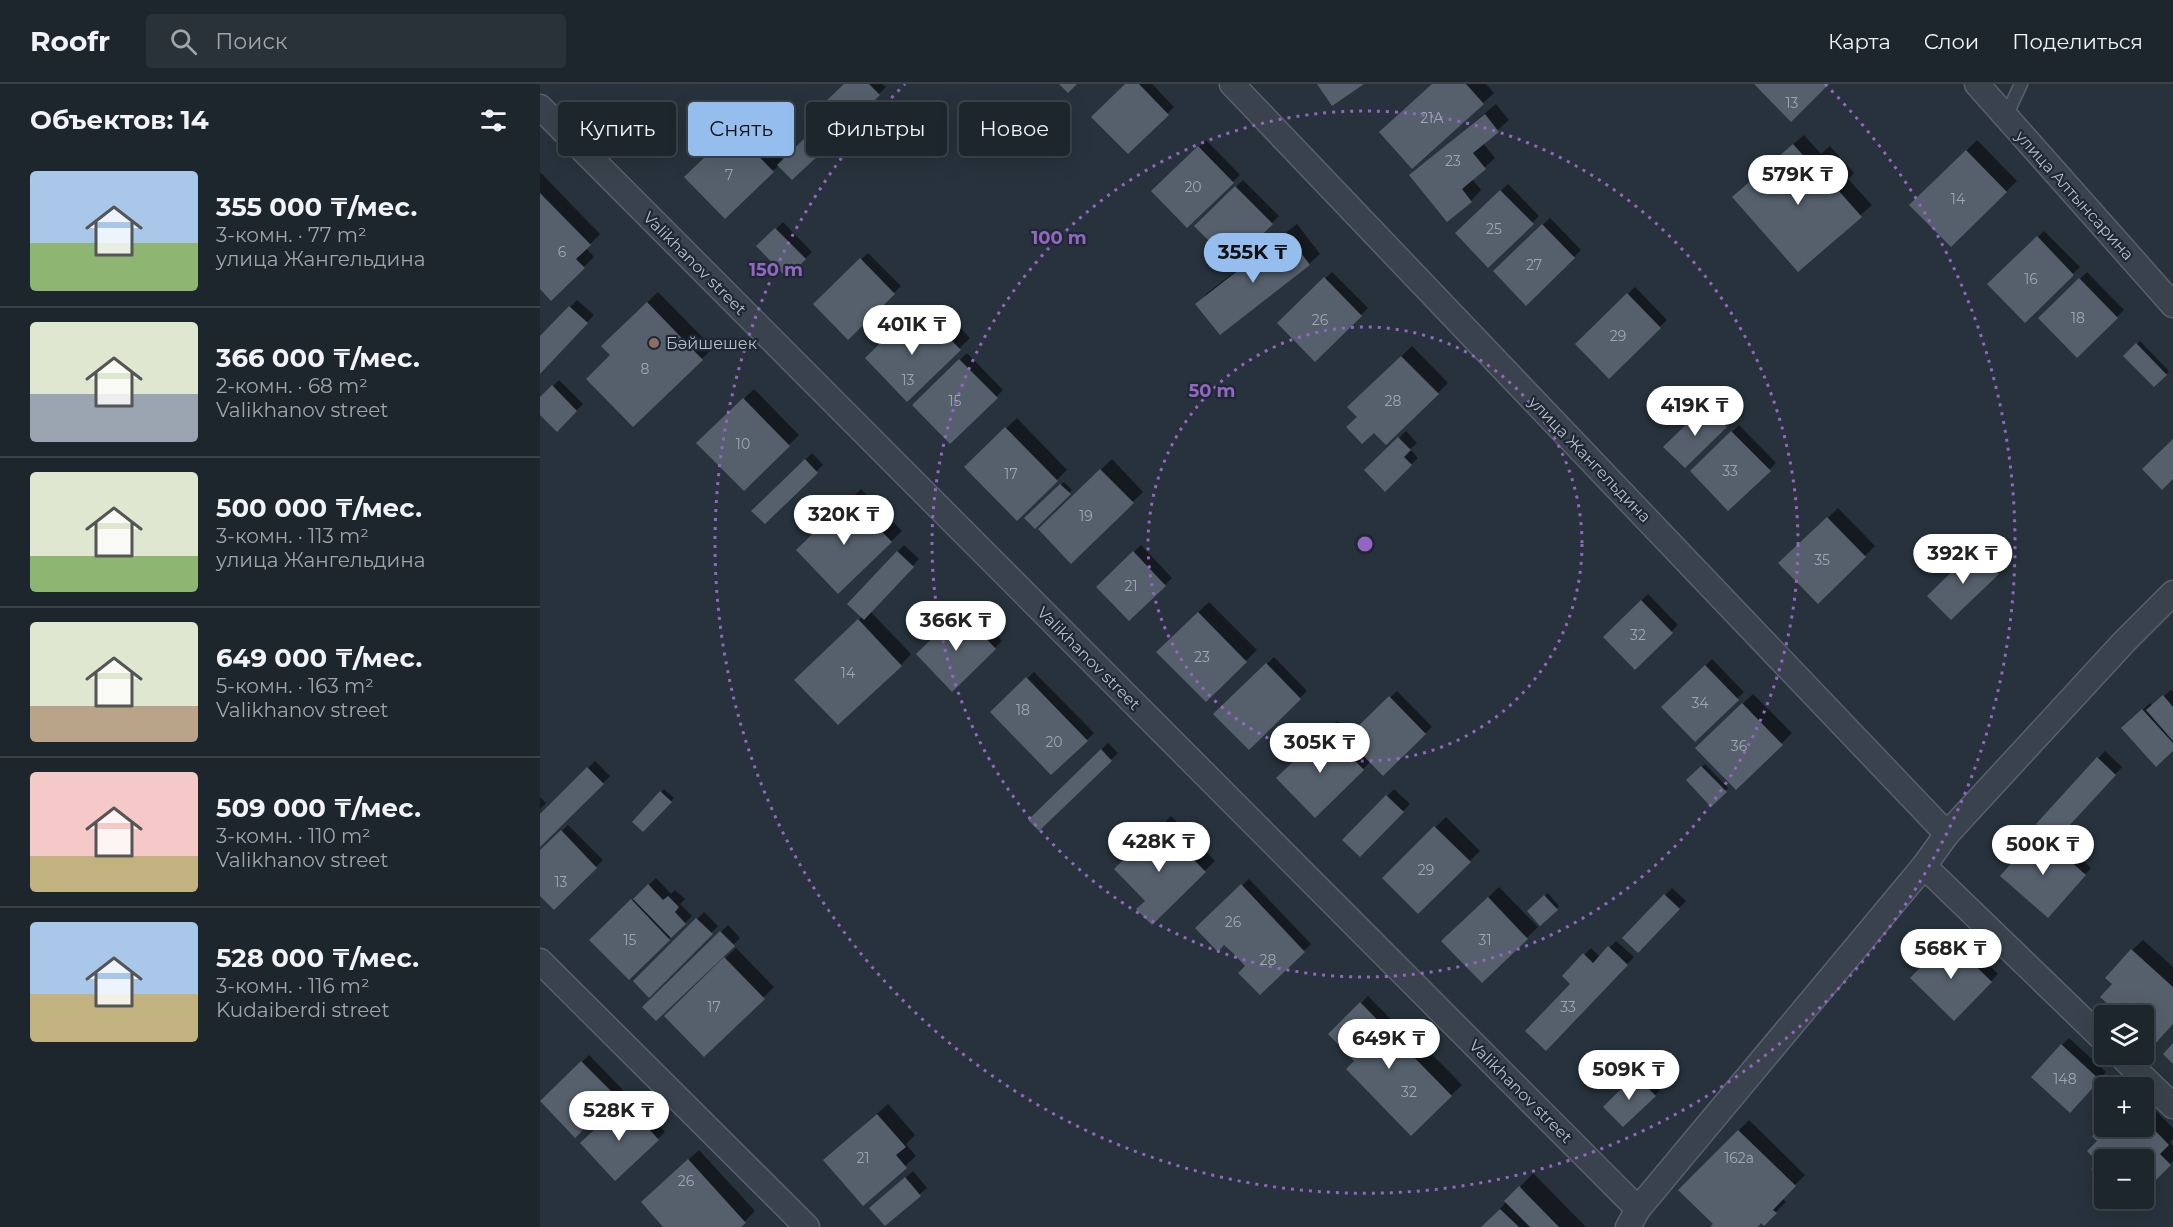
<!DOCTYPE html>
<html lang="ru">
<head>
<meta charset="utf-8">
<style>
  body { margin:0; font-family:Montserrat,sans-serif; background:#2a3239; color:#f1f3f6; height:100vh; display:flex; flex-direction:column; font-size:22px; white-space:nowrap }
  * { box-sizing:border-box; margin:0 }
  p { font-size:20px; color:#a0a5aa }
  .icon { flex:none; width:33px; height:33px; fill:none; stroke:currentColor; stroke-width:2; stroke-linecap:round; stroke-linejoin:round }
  .map { position:relative; flex:1; overflow:hidden }
  .details { display:flex; flex-direction:column; background:#1d262d; width:540px }
  .details>* { flex:none }
  .hud { position:absolute; left:18px; top:18px; width:570px; height:54px; display:flex; gap:12px }
  .fabs { position:absolute; left:1554px; top:921px; display:grid; gap:12px }
  .fabs a { display:grid; place-items:center; width:60px; height:60px; border-radius:6px; background:#1d262d; box-shadow:0 6px 24px #0002,0 0 0 2px #3b4349; font-size:30px }
  .price { position:absolute; translate:-50% -51px; padding:0 14px; border-radius:21px; background:#fff; color:#222; font-size:20px; line-height:39px; filter:drop-shadow(0 2px 3px #0008) }
  .price::after { content:''; position:absolute; left:50%; top:36px; width:18px; height:14px; margin-left:-9px; background:inherit; clip-path:polygon(0 0,100% 0,50% 100%) }
  .price.selected { background:#95beee; color:#111 }
  ul { padding:0; list-style:none }
  li { display:flex; align-items:center; gap:18px; height:150px; padding:0 30px }
  li+li { border-top:2px solid #3b4349 }
  li span { display:grid; place-items:center; flex:none; width:168px; height:120px; border-radius:6px; color:#555 }
  li>.icon { margin-inline-start:auto }
  span .icon { width:72px; height:72px; fill:#fffc; stroke-width:1 }
  li b { font-size:26px }
  h2 { display:flex; justify-content:space-between; align-items:center; height:72px; padding:0 30px; font-size:26px }
  .tag { padding:0 21px; border-radius:6px; background:#1d262d; box-shadow:0 6px 24px #0002,0 0 0 2px #3b4349; font-size:21px; line-height:54px }
  .tag.selected { background:#95beee; color:#111 }
  header { display:flex; align-items:center; gap:36px; box-sizing:border-box; height:84px; padding:0 30px; background:#1d262d; border-bottom:2px solid #3b4349 }
  header strong { font-size:28px }
  nav { display:flex; gap:33px; margin-inline-start:auto; font-size:21px }
  .search { width:420px; height:54px; background:#2a3239; display:flex; align-items:center; gap:15px; box-sizing:border-box; padding:0 21px; border-radius:6px; color:#a0a5aa; font-size:22px }
  main { display:flex; flex:1; min-height:0 }
  .map>svg:first-child { display:block }
  .shadow { fill:#0007 }
  .building { fill:#55606c }
  .lines { fill:none; stroke-linecap:round; stroke-linejoin:round }
  .service-casing { stroke:#58616b; stroke-width:15 }
  .minor-casing { stroke:#58616b; stroke-width:27 }
  .service { stroke:#3a434d; stroke-width:12 }
  .minor { stroke:#3a434d; stroke-width:24 }
  .ring { fill:none; stroke:#9366c3; stroke-width:3; stroke-dasharray:3 6 }
  .education-dot { fill:#8d6e63; stroke:#1f2832; stroke-width:2 }
  .labels { text-anchor:middle; stroke-width:4.5; stroke-linejoin:round; paint-order:stroke }
  .number-label { font-size:14px; fill:#9ea6b1 }
  .street-label { font-size:16px; fill:#b7bec8; stroke:#1f2832 }
  .poi-label { font-size:16px; fill:#b7bec8; stroke:#1f2832; text-anchor:start }
  .centre { fill:#9366c3; stroke:#1f2832; stroke-width:3 }
  .ring-label { font-size:18px; text-anchor:middle; font-weight:bold; fill:#9366c3; stroke:#1f2832; stroke-width:4.5; stroke-linejoin:round; paint-order:stroke }
</style>
</head>
<body>
<header>
<strong>Roofr</strong>
<div class="search"><svg class="icon" aria-label="search" viewBox="0 0 24 24"><circle cx="10" cy="10" r="6"/><path d="M15 15l6 6"/></svg>Поиск</div>
<nav><a>Карта</a><a>Слои</a><a>Поделиться</a></nav>
</header>
<main>
<section class="details">
<h2>Объектов: 14<svg class="icon" aria-label="filters" viewBox="0 0 24 24"><path d="M4 7h16M4 17h16"/><circle cx="9" cy="7" r="2"/><circle cx="15" cy="17" r="2"/></svg></h2>
<ul>
<li><span style="background:linear-gradient(#a9c7e8 60%,#8fb573 0)"><svg class="icon" aria-label="home" viewBox="0 0 24 24"><path d="M3 11l9-7 9 7M6 9v11h12V9"/></svg></span><div><b>355 000 ₸/мес.</b><p>3-комн. · 77 m²</p><p>улица Жангельдина</p></div></li>
<li><span style="background:linear-gradient(#dfe7d0 60%,#9aa5b1 0)"><svg class="icon" aria-label="home" viewBox="0 0 24 24"><path d="M3 11l9-7 9 7M6 9v11h12V9"/></svg></span><div><b>366 000 ₸/мес.</b><p>2-комн. · 68 m²</p><p>Valikhanov street</p></div></li>
<li><span style="background:linear-gradient(#dfe7d0 70%,#8fb573 0)"><svg class="icon" aria-label="home" viewBox="0 0 24 24"><path d="M3 11l9-7 9 7M6 9v11h12V9"/></svg></span><div><b>500 000 ₸/мес.</b><p>3-комн. · 113 m²</p><p>улица Жангельдина</p></div></li>
<li><span style="background:linear-gradient(#dfe7d0 70%,#b9a48a 0)"><svg class="icon" aria-label="home" viewBox="0 0 24 24"><path d="M3 11l9-7 9 7M6 9v11h12V9"/></svg></span><div><b>649 000 ₸/мес.</b><p>5-комн. · 163 m²</p><p>Valikhanov street</p></div></li>
<li><span style="background:linear-gradient(#f6c9c9 70%,#c2b280 0)"><svg class="icon" aria-label="home" viewBox="0 0 24 24"><path d="M3 11l9-7 9 7M6 9v11h12V9"/></svg></span><div><b>509 000 ₸/мес.</b><p>3-комн. · 110 m²</p><p>Valikhanov street</p></div></li>
<li><span style="background:linear-gradient(#a9c7e8 60%,#c2b280 0)"><svg class="icon" aria-label="home" viewBox="0 0 24 24"><path d="M3 11l9-7 9 7M6 9v11h12V9"/></svg></span><div><b>528 000 ₸/мес.</b><p>3-комн. · 116 m²</p><p>Kudaiberdi street</p></div></li>
</ul>
</section>
<div class="map">
<svg width="1633" height="1143" viewBox="0 0 1633 1143">
  <rect width="100%" height="100%" fill="#27323c"/>
  <g class="shadow">
    <polygon points="306,0 342,0 346,3 253,94 239,81 185,133 146,93 204,37 244,77 292,27"/>
    <polygon points="587,0 612,0 634,23 588,68"/>
    <polygon points="893,0 946,0 954,9 873,83"/>
    <polygon points="956,20 969,36 943,59 955,74 932,95 941,106 931,117 871,91"/>
    <polygon points="1264,51 1281,70 1290,62 1314,89 1308,95 1332,121 1258,186 1204,103"/>
    <polygon points="666,56 700,91 647,142 613,107"/>
    <polygon points="1437,56 1477,97 1411,161 1371,121"/>
    <polygon points="0,88 60,150 46,164 54,173 11,215 0,203"/>
    <polygon points="703,96 739,132 692,178 656,142"/>
    <polygon points="968,100 999,132 948,181 917,149"/>
    <polygon points="1010,134 1041,166 986,219 955,187"/>
    <polygon points="243,138 272,168 247,192 219,162"/>
    <polygon points="757,140 780,170 769,180 680,249 657,220 667,209"/>
    <polygon points="1504,147 1540,183 1485,237 1449,200"/>
    <polygon points="328,169 361,202 308,254 275,220"/>
    <polygon points="792,188 828,224 775,276 739,239"/>
    <polygon points="1547,188 1584,226 1537,271 1500,234"/>
    <polygon points="1095,203 1127,236 1069,293 1037,260"/>
    <polygon points="118,208 173,264 93,341 72,271 63,262"/>
    <polygon points="37,216 54,231 0,288 0,255"/>
    <polygon points="378,223 390,235 401,224 430,254 367,316 327,274"/>
    <polygon points="1600,257 1629,287 1614,301 1585,272"/>
    <polygon points="872,262 908,299 846,359 810,323"/>
    <polygon points="427,269 463,306 411,358 374,321"/>
    <polygon points="19,296 43,320 17,346 0,329 0,315"/>
    <polygon points="214,305 259,351 204,405 158,359"/>
    <polygon points="1174,316 1193,335 1145,382 1126,363"/>
    <polygon points="477,334 527,386 477,435 426,383"/>
    <polygon points="1199,341 1236,379 1188,425 1152,387"/>
    <polygon points="866,347 877,359 870,365 878,374 845,406 826,386"/>
    <polygon points="272,369 283,381 225,438 214,427"/>
    <polygon points="572,375 603,408 531,477 500,445"/>
    <polygon points="524,398 532,406 495,443 486,434"/>
    <polygon points="321,405 362,447 299,508 258,466"/>
    <polygon points="1298,424 1335,462 1278,517 1240,479"/>
    <polygon points="1443,459 1465,482 1411,534 1389,512"/>
    <polygon points="364,461 379,475 330,527 371,570 361,581 267,585 322,533 309,520"/>
    <polygon points="601,461 632,494 589,535 558,503"/>
    <polygon points="1108,510 1138,541 1095,584 1065,553"/>
    <polygon points="669,518 717,566 666,616 618,568"/>
    <polygon points="428,522 462,557 412,605 378,570"/>
    <polygon points="734,573 767,607 709,664 675,630"/>
    <polygon points="1172,575 1204,608 1155,656 1123,623"/>
    <polygon points="494,588 554,649 511,689 452,628"/>
    <polygon points="1631,606 1633,608 1633,665 1590,637 1610,619 1612,622"/>
    <polygon points="857,607 892,643 843,690 831,677 775,732 738,694 797,637 811,651"/>
    <polygon points="1213,610 1252,649 1196,704 1157,664"/>
    <polygon points="568,659 578,669 499,745 490,736"/>
    <polygon points="1565,667 1582,683 1517,753 1551,784 1514,826 1462,792 1504,745 1498,739"/>
    <polygon points="55,677 70,692 0,761 0,732"/>
    <polygon points="1165,680 1188,704 1171,721 1148,696"/>
    <polygon points="124,705 134,714 103,746 94,737"/>
    <polygon points="854,705 870,720 820,771 805,756"/>
    <polygon points="0,713 6,719 0,725"/>
    <polygon points="631,732 675,777 612,838 607,817 576,785"/>
    <polygon points="906,733 940,767 878,828 844,794"/>
    <polygon points="28,741 63,776 14,824 0,810 0,768"/>
    <polygon points="116,794 131,810 135,806 145,815 140,820 152,832 89,894 51,856"/>
    <polygon points="709,795 771,860 720,909 707,882 684,859 657,844"/>
    <polygon points="959,803 998,843 942,897 903,857"/>
    <polygon points="1132,804 1146,817 1098,867 1084,854"/>
    <polygon points="1008,809 1019,822 1000,839 989,827"/>
    <polygon points="164,828 178,842 109,912 95,897"/>
    <polygon points="188,841 200,854 116,935 104,923"/>
    <polygon points="1416,849 1458,890 1414,935 1372,894"/>
    <polygon points="1603,856 1633,883 1633,939 1614,959 1604,950 1604,932 1592,866"/>
    <polygon points="1076,857 1094,873 1006,965 1033,900 1024,892 1051,864 1060,873"/>
    <polygon points="196,864 234,903 164,971 126,932"/>
    <polygon points="828,912 874,959 877,955 922,1001 871,1050 816,977 790,950"/>
    <polygon points="1529,954 1566,988 1536,1020 1522,961"/>
    <polygon points="49,971 83,1006 35,1052 1,1018"/>
    <polygon points="1110,978 1128,997 1115,1011 1065,1023"/>
    <polygon points="92,1012 125,1048 75,1095 49,1052"/>
    <polygon points="1604,1015 1633,1044 1633,1055 1630,1058 1633,1062 1633,1077 1606,1104 1604,1102 1604,1076 1564,1076 1564,1096 1553,1085 1560,1078 1558,1057 1554,1052 1564,1041 1604,1042"/>
    <polygon points="348,1020 375,1051 366,1060 376,1072 323,1120 296,1066"/>
    <polygon points="1209,1036 1265,1091 1242,1114 1246,1118 1224,1140 1221,1137 1216,1143 1172,1143 1175,1140 1141,1106"/>
    <polygon points="159,1066 215,1127 199,1143 125,1143 113,1108"/>
    <polygon points="373,1087 387,1104 345,1140 338,1117"/>
    <polygon points="993,1089 1046,1143 943,1143"/>
  </g>
  <g class="building">
    <polygon points="304,0 329,0 340,11 286,64 270,47 290,27 283,20"/>
    <polygon points="519,0 537,0 528,9"/>
    <polygon points="585,0 599,0 629,31 588,70 551,33"/>
    <polygon points="777,0 824,0 792,22"/>
    <polygon points="892,0 926,0 944,20 872,85 839,48"/>
    <polygon points="1214,0 1289,0 1251,38"/>
    <polygon points="945,30 959,48 933,69 946,85 922,105 932,118 907,138 869,91"/>
    <polygon points="193,46 234,88 185,135 144,93"/>
    <polygon points="267,52 282,68 252,96 237,81"/>
    <polygon points="1253,60 1270,79 1279,71 1304,100 1298,106 1322,133 1258,188 1192,113"/>
    <polygon points="658,62 694,99 647,144 611,107"/>
    <polygon points="1426,66 1467,108 1411,163 1369,121"/>
    <polygon points="695,102 733,140 692,180 654,142"/>
    <polygon points="960,106 994,140 948,184 915,149"/>
    <polygon points="0,109 51,161 36,175 45,184 11,217 0,205"/>
    <polygon points="1002,140 1035,174 986,222 953,187"/>
    <polygon points="235,144 266,175 247,194 216,162"/>
    <polygon points="746,149 770,181 680,251 655,220"/>
    <polygon points="1497,152 1534,191 1485,239 1447,200"/>
    <polygon points="320,174 355,210 308,256 273,220"/>
    <polygon points="784,193 822,232 775,278 737,239"/>
    <polygon points="1539,194 1578,234 1537,274 1498,234"/>
    <polygon points="1087,209 1121,244 1069,295 1035,260"/>
    <polygon points="107,218 163,276 93,343 46,295 70,271 61,262"/>
    <polygon points="29,222 48,239 0,290 0,252"/>
    <polygon points="367,233 378,244 389,234 421,266 367,318 325,274"/>
    <polygon points="1596,259 1627,291 1614,303 1583,272"/>
    <polygon points="861,272 899,310 846,361 834,349 822,360 806,343 817,333 807,323"/>
    <polygon points="419,275 458,314 410,360 372,321"/>
    <polygon points="12,301 37,327 17,348 0,331 0,313"/>
    <polygon points="203,314 250,362 204,407 156,359"/>
    <polygon points="1166,321 1187,343 1145,384 1123,363"/>
    <polygon points="465,343 518,397 477,437 424,383"/>
    <polygon points="1191,347 1231,387 1188,427 1150,387"/>
    <polygon points="858,353 871,366 864,373 872,381 845,408 824,386"/>
    <polygon points="1633,355 1633,395 1622,406 1602,385"/>
    <polygon points="265,375 278,389 225,440 211,427"/>
    <polygon points="560,385 594,419 531,480 498,445"/>
    <polygon points="520,400 531,410 495,445 484,434"/>
    <polygon points="309,414 352,458 298,510 256,466"/>
    <polygon points="1287,433 1326,473 1278,520 1238,479"/>
    <polygon points="1435,465 1459,490 1411,536 1387,512"/>
    <polygon points="357,467 374,483 324,536 307,520"/>
    <polygon points="593,467 626,502 589,537 556,503"/>
    <polygon points="1101,516 1133,549 1095,586 1063,553"/>
    <polygon points="420,527 456,565 412,608 376,570"/>
    <polygon points="658,528 707,578 666,618 616,568"/>
    <polygon points="318,535 362,582 298,641 254,596"/>
    <polygon points="726,579 761,615 709,666 673,630"/>
    <polygon points="1165,581 1199,616 1155,658 1121,623"/>
    <polygon points="486,593 548,657 511,691 450,628"/>
    <polygon points="1623,611 1633,623 1633,657 1606,626"/>
    <polygon points="849,612 886,650 843,692 806,654"/>
    <polygon points="1202,619 1243,661 1196,706 1155,664"/>
    <polygon points="1602,625 1633,659 1633,667 1616,683 1581,644"/>
    <polygon points="786,646 824,686 775,734 736,694"/>
    <polygon points="561,665 572,677 499,747 488,736"/>
    <polygon points="1557,673 1576,691 1515,757 1496,740"/>
    <polygon points="1161,682 1187,708 1171,723 1146,696"/>
    <polygon points="47,683 64,700 0,763 0,730"/>
    <polygon points="120,707 132,718 103,748 92,738"/>
    <polygon points="846,711 864,728 820,773 802,756"/>
    <polygon points="619,741 666,788 612,841 596,825 605,817 574,785"/>
    <polygon points="894,742 931,778 878,830 842,794"/>
    <polygon points="21,746 57,784 14,826 0,812 0,766"/>
    <polygon points="1498,749 1546,791 1508,834 1460,792"/>
    <polygon points="108,800 123,816 128,812 139,823 135,828 146,840 131,854 93,815"/>
    <polygon points="701,800 765,868 720,911 698,889 705,882 693,869 684,861 678,868 655,844"/>
    <polygon points="1124,810 1140,825 1098,869 1082,854"/>
    <polygon points="1004,811 1018,826 1000,842 987,827"/>
    <polygon points="948,813 988,855 942,899 901,857"/>
    <polygon points="91,815 130,856 89,896 49,856"/>
    <polygon points="156,834 173,850 109,914 93,897"/>
    <polygon points="180,847 195,862 116,937 102,923"/>
    <polygon points="1408,855 1452,898 1414,937 1370,894"/>
    <polygon points="1068,862 1088,881 1006,967 985,947 1030,900 1022,892 1043,869 1053,879"/>
    <polygon points="1591,865 1633,903 1633,940 1614,961 1604,952 1604,932 1581,932 1560,913 1572,900 1565,894"/>
    <polygon points="184,873 225,915 164,973 124,932"/>
    <polygon points="820,918 912,1012 871,1052 806,985 814,977 788,950"/>
    <polygon points="1633,959 1633,980 1623,970"/>
    <polygon points="1521,960 1560,996 1530,1029 1491,993"/>
    <polygon points="41,977 77,1013 35,1054 0,1017"/>
    <polygon points="1095,991 1116,1012 1083,1043 1063,1023"/>
    <polygon points="84,1018 119,1056 75,1097 40,1059"/>
    <polygon points="337,1030 366,1063 356,1071 367,1084 323,1122 283,1076"/>
    <polygon points="1604,1035 1629,1061 1620,1070 1631,1081 1606,1106 1604,1104 1604,1076 1564,1076 1564,1098 1551,1085 1558,1078 1547,1067 1557,1057 1552,1052 1564,1039 1564,1042 1604,1042"/>
    <polygon points="1198,1046 1256,1102 1233,1126 1237,1129 1224,1142 1221,1139 1218,1143 1170,1143 1173,1140 1138,1106"/>
    <polygon points="148,1075 206,1139 201,1143 123,1143 101,1118"/>
    <polygon points="365,1093 381,1112 345,1142 329,1124"/>
    <polygon points="979,1102 1019,1143 990,1143 964,1117"/>
    <polygon points="960,1125 979,1143 941,1143"/>
  </g>
  <g class="lines">
    <defs>
      <polyline id="service" points="1466,32 1481,0"/>
      <g id="minor">
        <polyline points="692,0 1407,750"/>
        <polyline points="1437,0 1633,221"/>
        <polyline points="0,23 1098,1125"/>
        <polyline points="1384,782 1564,956"/>
        <polyline points="0,877 267,1143"/>
        <polyline points="1579,970 1633,1022"/>
        <polyline points="1088,1143 1098,1125 1384,782 1407,750 1584,558 1633,509"/>
      </g>
    </defs>
    <use href="#service" class="service-casing"/>
    <use href="#minor" class="minor-casing"/>
    <use href="#service" class="service"/>
    <use href="#minor" class="minor"/>
  </g>
  <g class="ring">
    <circle cx="825" cy="460" r="217"/>
    <circle cx="825" cy="460" r="433"/>
    <path d="M1285 0A650 650 0 1 1 365 0"/>
  </g>
  <circle class="education-dot" cx="114" cy="259" r="6"/>
  <g class="labels">
    <g class="number-label">
      <text x="1252" y="24">13</text>
      <text x="892" y="39">21А</text>
      <text x="913" y="82">23</text>
      <text x="189" y="96">7</text>
      <text x="653" y="108">20</text>
      <text x="1418" y="120">14</text>
      <text x="954" y="150">25</text>
      <text x="22" y="173">6</text>
      <text x="994" y="186">27</text>
      <text x="1491" y="200">16</text>
      <text x="1538" y="239">18</text>
      <text x="780" y="241">26</text>
      <text x="1078" y="257">29</text>
      <text x="105" y="290">8</text>
      <text x="368" y="301">13</text>
      <text x="415" y="322">15</text>
      <text x="853" y="322">28</text>
      <text x="203" y="365">10</text>
      <text x="1190" y="392">33</text>
      <text x="471" y="395">17</text>
      <text x="546" y="437">19</text>
      <text x="1282" y="481">35</text>
      <text x="591" y="507">21</text>
      <text x="1098" y="556">32</text>
      <text x="662" y="578">23</text>
      <text x="308" y="594">14</text>
      <text x="1160" y="624">34</text>
      <text x="483" y="631">18</text>
      <text x="514" y="663">20</text>
      <text x="1199" y="667">36</text>
      <text x="886" y="791">29</text>
      <text x="21" y="803">13</text>
      <text x="693" y="843">26</text>
      <text x="90" y="861">15</text>
      <text x="945" y="861">31</text>
      <text x="728" y="881">28</text>
      <text x="174" y="928">17</text>
      <text x="1028" y="928">33</text>
      <text x="1525" y="1000">148</text>
      <text x="869" y="1013">32</text>
      <text x="323" y="1079">21</text>
      <text x="1199" y="1079">162а</text>
      <text x="146" y="1102">26</text>
    </g>
    <g class="street-label">
      <text transform="translate(1535 111) rotate(48)" y="6">улица Алтынсарина</text>
      <text transform="translate(155 179) rotate(45)" y="6">Valikhanov street</text>
      <text transform="translate(1050 375) rotate(46)" y="6">улица Жангельдина</text>
      <text transform="translate(549 574) rotate(45)" y="6">Valikhanov street</text>
      <text transform="translate(981 1007) rotate(45)" y="6">Valikhanov street</text>
    </g>
    <g class="poi-label">
      <text x="126" y="265">Бәйшешек</text>
    </g>
  </g>
  <circle cx="825" cy="460" r="9" class="centre"/>
  <g class="ring-label">
    <text x="519" y="160">100 m</text>
    <text x="236" y="192">150 m</text>
    <text x="672" y="313">50 m</text>
  </g>
</svg>
<div class="fabs">
<a><svg class="icon" aria-label="layers" viewBox="0 0 24 24"><path d="M12 4l9 5-9 5-9-5zM3 14l9 5 9-5"/></svg></a>
<a>+</a>
<a>−</a>
</div>
<b class="price" style="left:1258px;top:122px">579K ₸</b>
<b class="price selected" style="left:713px;top:200px">355K ₸</b>
<b class="price" style="left:372px;top:272px">401K ₸</b>
<b class="price" style="left:1155px;top:353px">419K ₸</b>
<b class="price" style="left:304px;top:462px">320K ₸</b>
<b class="price" style="left:1423px;top:501px">392K ₸</b>
<b class="price" style="left:416px;top:568px">366K ₸</b>
<b class="price" style="left:780px;top:690px">305K ₸</b>
<b class="price" style="left:619px;top:789px">428K ₸</b>
<b class="price" style="left:1503px;top:792px">500K ₸</b>
<b class="price" style="left:1411px;top:896px">568K ₸</b>
<b class="price" style="left:849px;top:986px">649K ₸</b>
<b class="price" style="left:1089px;top:1017px">509K ₸</b>
<b class="price" style="left:79px;top:1058px">528K ₸</b>
<div class="hud">
<a class="tag">Купить</a>
<a class="tag selected">Снять</a>
<a class="tag">Фильтры</a>
<a class="tag">Новое</a>
</div>
</div>
</main>
</body>
</html>
